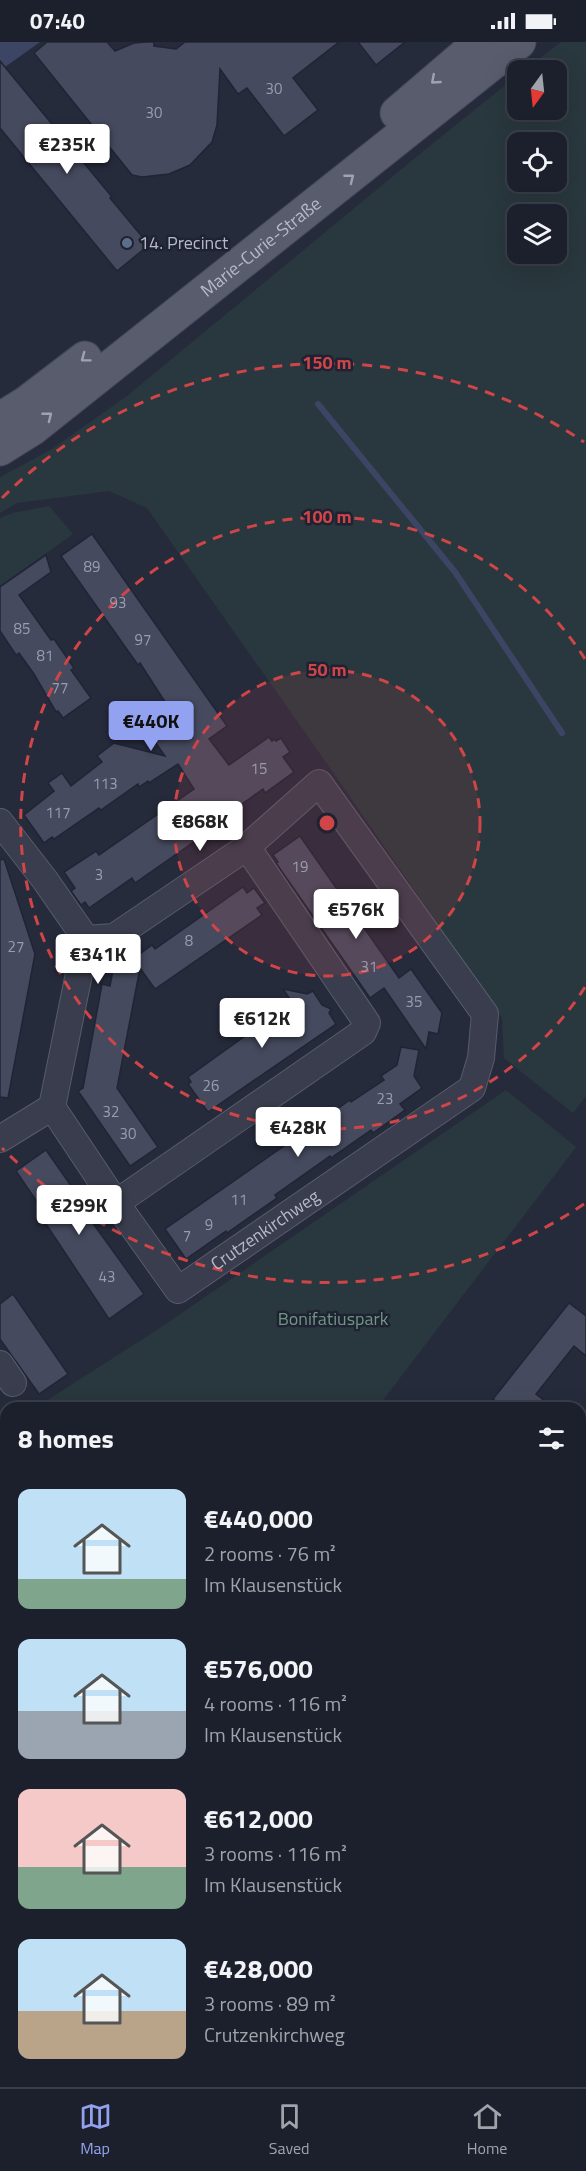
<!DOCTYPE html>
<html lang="en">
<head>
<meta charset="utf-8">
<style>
  body { margin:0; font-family:"Titillium Web",sans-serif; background:#292d39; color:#f1f3f6; height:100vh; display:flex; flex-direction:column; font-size:22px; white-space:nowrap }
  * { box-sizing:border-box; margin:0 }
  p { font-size:20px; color:#a0a3aa }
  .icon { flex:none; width:33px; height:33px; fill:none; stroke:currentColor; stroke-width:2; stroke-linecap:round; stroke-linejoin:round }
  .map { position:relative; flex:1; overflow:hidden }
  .side { position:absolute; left:0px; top:1360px; width:586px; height:686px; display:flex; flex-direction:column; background:#1c202d; border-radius:18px 18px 0 0; box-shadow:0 6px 24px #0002,0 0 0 2px #3a3e49 }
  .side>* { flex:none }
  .needle { width:39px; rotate:195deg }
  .fabs { position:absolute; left:507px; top:18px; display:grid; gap:12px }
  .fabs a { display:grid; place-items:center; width:60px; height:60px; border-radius:12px; background:#1c202d; box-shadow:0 6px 24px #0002,0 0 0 2px #3a3e49; font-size:30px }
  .price { position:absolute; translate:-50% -51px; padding:0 14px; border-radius:6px; background:#fff; color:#222; font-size:20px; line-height:39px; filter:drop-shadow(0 2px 3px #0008) }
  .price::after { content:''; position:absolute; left:50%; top:36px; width:18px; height:14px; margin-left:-9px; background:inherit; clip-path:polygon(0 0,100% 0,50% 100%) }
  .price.selected { background:#93a2f0; color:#111 }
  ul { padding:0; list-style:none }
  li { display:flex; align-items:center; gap:18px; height:150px; padding:0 18px }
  li span { display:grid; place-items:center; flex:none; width:168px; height:120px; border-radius:12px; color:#555 }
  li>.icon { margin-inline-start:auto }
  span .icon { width:72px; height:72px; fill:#fffc; stroke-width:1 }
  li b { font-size:26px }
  h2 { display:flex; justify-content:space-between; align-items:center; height:72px; padding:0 18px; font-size:26px }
  .status { display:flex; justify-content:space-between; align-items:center; height:42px; padding:0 30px; background:#1c202d; direction:ltr }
  .status svg { height:16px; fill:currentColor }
  .tabs { display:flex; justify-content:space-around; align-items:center; height:84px; border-top:2px solid #3a3e49; background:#1c202d; font-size:16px; color:#a0a3aa }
  .tabs a { display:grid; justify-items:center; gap:3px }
  .tabs .selected { color:#93a2f0 }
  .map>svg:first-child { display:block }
  .green { fill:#29383e; fill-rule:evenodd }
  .water { fill:#3d4564 }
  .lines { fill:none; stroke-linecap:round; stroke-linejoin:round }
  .stream { stroke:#3d4564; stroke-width:6 }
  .building { fill:#464a5e; stroke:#212434; stroke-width:1.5 }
  .minor-casing { stroke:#585b6b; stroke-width:28 }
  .major-casing { stroke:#434656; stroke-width:35 }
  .minor { stroke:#3a3d4d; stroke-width:26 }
  .major { stroke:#585c6c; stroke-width:33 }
  .oneway { stroke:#9ea2b1 }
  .ring { fill:none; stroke:#d04548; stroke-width:3; stroke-dasharray:10 8 }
  .service-dot { fill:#5c6f8a; stroke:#1f2232; stroke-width:2 }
  .labels { text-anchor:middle; stroke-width:5; stroke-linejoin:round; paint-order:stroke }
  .number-label { font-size:15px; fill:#9a9dae }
  .poi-label { font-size:18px; fill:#b6b9c8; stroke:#1f2232; text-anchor:start }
  .street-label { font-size:18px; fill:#b6b9c8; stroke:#1f2232 }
  .park-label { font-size:18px; fill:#6f9781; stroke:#1f2232 }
  .centre { fill:#d04548; stroke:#1f2232; stroke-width:3 }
  .ring-label { font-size:18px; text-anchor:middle; font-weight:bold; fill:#d04548; stroke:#1f2232; stroke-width:5; stroke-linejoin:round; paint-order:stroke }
</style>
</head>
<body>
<div class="status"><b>07:40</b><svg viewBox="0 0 49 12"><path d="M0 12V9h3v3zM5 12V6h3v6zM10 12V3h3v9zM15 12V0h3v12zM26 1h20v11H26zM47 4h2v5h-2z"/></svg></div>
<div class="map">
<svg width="586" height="2045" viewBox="0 0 586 2045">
  <rect width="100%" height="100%" fill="#262b3c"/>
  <g class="green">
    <path d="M561 0H586V1054L573 1071 504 1016 502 976 337 736 147 466 109 449 17 461 0 471V435L52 407 127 354 432 102 517 34 518 68H556V28H525ZM518 100H556V140H518ZM518 172H556V212H518Z"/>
    <polygon points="49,464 73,492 0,544 0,476 13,471"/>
    <polygon points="506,1048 576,1105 377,1366 35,1366 160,1286"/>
    <polygon points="6,1385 6,1660 0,1657 0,1389"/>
    <polygon points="581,1925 586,1930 586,2037 580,2045 540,2045 533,2040 580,2040"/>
  </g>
  <polygon class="water" points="0,0 40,0 5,25 0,18"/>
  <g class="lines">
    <polyline class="stream" points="318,362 455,530 562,691"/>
  </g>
  <g class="building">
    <polygon points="47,0 107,0 115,9 134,1 147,0 154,0 154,4 176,7 185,0 339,0 293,36 318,68 284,94 247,46 238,52 220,27 217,83 212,100 190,123 169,132 142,135 132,133 34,11"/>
    <polygon points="358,0 405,0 376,23"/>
    <polygon points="0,19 112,155 110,156 149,203 117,229 0,86"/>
    <polygon points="92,492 227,684 209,697 229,723 269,695 272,699 274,697 276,699 281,696 290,710 283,715 294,730 265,751 263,747 206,788 208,790 135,841 132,836 89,866 85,860 81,863 71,849 75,846 64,830 96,809 99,813 194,747 178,722 149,741 148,739 139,745 138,742 101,768 99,766 54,797 52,795 44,801 24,773 54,749 48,741 62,731 71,744 102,720 97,714 114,701 165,714 145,686 171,669 140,621 138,623 61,514"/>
    <polygon points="46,513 51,530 19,553 51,598 54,597 74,626 71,628 91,656 63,676 58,669 56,670 34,632 19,611 16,613 0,589 0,545"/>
    <polygon points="300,794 399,936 411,927 442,971 438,992 429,990 426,1007 384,946 370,956 276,821 278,820 273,813"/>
    <polygon points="4,817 35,912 8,1056 0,1055 0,818"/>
    <polygon points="243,845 247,851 254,846 265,861 257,866 262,873 155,947 140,926 117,1046 158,1105 130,1124 78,1049 83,1046 102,942 110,944 115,917 136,921 133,917 152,903 155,907"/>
    <polygon points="283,947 307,952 313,949 322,963 331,967 329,971 336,982 208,1070 188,1042 191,1040 188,1035 292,960"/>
    <polygon points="401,1005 419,1008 414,1034 422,1046 400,1062 405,1068 373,1091 371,1088 331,1116 330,1114 275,1153 277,1156 227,1191 226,1189 186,1217 165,1187 350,1058 351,1060 384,1038 381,1034 397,1023"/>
    <polygon points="46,1108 95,1178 92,1180 144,1252 109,1277 42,1176 46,1173 16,1129"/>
    <polygon points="13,1252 68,1332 39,1352 0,1297 0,1262"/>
    <polygon points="569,1261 586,1274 586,1314 574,1304 536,1352 554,1366 505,1366 493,1357"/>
  </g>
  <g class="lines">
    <defs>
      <g id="minor">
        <polyline points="0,780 45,838 86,897 52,1065 0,1097"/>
        <path id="s1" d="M52 1065 116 1161 178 1248 472 1046 481 1016 485 972 319 741 247 805 114 895 86 897"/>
        <polyline points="116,1161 363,990 367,981 247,805"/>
        <polyline points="0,1322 13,1341"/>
        <polyline points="580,1477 586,1469"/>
        <polyline points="580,1508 586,1513"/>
        <polyline points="0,1632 6,1631"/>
        <polyline points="580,1720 586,1712"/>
        <polyline points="513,2040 520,2045"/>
        <polyline points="48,2045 52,2040"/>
      </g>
      <g id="major">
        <polyline points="397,71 480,0"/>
        <polyline points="0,377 26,361 85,316"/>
        <path id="s2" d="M0 407 32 387 519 0"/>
      </g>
    </defs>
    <use href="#minor" class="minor-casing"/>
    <use href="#major" class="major-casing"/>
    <use href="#minor" class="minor"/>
    <use href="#major" class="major"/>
  </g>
  <defs><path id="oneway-chevron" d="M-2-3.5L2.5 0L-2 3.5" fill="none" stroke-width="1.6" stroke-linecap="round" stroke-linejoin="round" transform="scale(1.5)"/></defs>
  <g class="oneway">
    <use href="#oneway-chevron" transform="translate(435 38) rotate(139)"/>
    <use href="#oneway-chevron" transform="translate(350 136) rotate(-38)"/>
    <use href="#oneway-chevron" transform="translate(85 316) rotate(143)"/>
    <use href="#oneway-chevron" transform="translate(48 374) rotate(-38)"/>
  </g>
  <circle cx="327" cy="781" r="153" fill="#d04548" fill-opacity=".12"/>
  <g class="ring">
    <circle cx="327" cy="781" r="153"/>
    <path d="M585 945A306 306 0 1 1 585 617"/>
    <path d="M584 1162A460 460 0 0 1 2 1106M2 456A460 460 0 0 1 584 400"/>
  </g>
  <circle class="service-dot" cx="127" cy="201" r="6"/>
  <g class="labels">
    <g class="number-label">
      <text x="274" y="52">30</text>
      <text x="154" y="76">30</text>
      <text x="92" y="530">89</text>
      <text x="118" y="566">93</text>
      <text x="22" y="592">85</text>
      <text x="143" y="603">97</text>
      <text x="45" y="619">81</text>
      <text x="60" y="651">77</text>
      <text x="259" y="732">15</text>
      <text x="105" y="747">113</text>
      <text x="58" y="776">117</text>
      <text x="300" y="830">19</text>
      <text x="99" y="838">3</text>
      <text x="189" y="904">8</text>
      <text x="16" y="910">27</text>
      <text x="369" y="930">31</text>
      <text x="414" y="965">35</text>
      <text x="211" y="1049">26</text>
      <text x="385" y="1062">23</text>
      <text x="111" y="1075">32</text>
      <text x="128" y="1097">30</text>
      <text x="239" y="1163">11</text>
      <text x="209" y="1188">9</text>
      <text x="187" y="1199">7</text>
      <text x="107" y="1240">43</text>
    </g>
    <g class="poi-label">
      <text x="139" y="207">14. Precinct</text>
    </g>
    <g class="street-label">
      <text dy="6" stroke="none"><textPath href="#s2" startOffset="330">Marie-Curie-Straße</textPath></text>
      <text dy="6" stroke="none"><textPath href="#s1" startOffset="328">Crutzenkirchweg</textPath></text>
    </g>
    <g class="park-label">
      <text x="333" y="1283">Bonifatiuspark</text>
    </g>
  </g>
  <circle cx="327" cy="781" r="9" class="centre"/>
  <g class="ring-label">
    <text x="327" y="327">150 m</text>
    <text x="327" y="481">100 m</text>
    <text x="327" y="634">50 m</text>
  </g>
</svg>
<div class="fabs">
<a><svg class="needle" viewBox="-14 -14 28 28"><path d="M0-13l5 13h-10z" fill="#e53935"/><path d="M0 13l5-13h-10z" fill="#a0a3aa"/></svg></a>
<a><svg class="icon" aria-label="locate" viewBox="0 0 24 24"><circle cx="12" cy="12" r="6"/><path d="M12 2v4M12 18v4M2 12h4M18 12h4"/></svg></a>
<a><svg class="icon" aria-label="layers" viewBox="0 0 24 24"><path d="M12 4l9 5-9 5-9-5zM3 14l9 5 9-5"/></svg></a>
</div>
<b class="price" style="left:67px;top:133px">€235K</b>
<b class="price selected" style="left:151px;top:710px">€440K</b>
<b class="price" style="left:200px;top:810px">€868K</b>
<b class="price" style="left:356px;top:898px">€576K</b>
<b class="price" style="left:98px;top:943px">€341K</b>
<b class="price" style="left:262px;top:1007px">€612K</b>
<b class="price" style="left:298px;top:1116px">€428K</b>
<b class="price" style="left:79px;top:1194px">€299K</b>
<section class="side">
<h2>8 homes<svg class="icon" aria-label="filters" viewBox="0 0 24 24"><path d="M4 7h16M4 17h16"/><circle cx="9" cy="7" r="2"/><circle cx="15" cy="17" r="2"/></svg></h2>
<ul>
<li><span style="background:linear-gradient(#bfe0f5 75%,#7fa58c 0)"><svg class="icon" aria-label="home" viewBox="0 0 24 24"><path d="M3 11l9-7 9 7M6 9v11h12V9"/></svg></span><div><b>€440,000</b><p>2 rooms · 76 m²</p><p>Im Klausenstück</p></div></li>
<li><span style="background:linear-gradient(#bfe0f5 60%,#9aa5b1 0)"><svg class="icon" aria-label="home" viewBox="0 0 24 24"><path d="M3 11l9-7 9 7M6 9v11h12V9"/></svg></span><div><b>€576,000</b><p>4 rooms · 116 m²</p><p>Im Klausenstück</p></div></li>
<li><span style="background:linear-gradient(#f6c9c9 65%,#7fa58c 0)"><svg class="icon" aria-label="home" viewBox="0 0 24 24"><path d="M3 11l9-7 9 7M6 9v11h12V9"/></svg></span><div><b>€612,000</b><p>3 rooms · 116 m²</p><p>Im Klausenstück</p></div></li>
<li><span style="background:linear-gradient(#bfe0f5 60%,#b9a48a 0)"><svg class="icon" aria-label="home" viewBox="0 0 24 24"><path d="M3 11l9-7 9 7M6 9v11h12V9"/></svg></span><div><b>€428,000</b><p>3 rooms · 89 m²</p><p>Crutzenkirchweg</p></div></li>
</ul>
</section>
</div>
<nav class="tabs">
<a class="selected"><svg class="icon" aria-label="map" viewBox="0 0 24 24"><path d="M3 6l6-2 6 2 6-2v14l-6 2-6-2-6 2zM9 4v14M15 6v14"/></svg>Map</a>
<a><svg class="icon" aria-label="saved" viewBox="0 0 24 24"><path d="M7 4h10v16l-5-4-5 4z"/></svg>Saved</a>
<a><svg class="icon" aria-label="home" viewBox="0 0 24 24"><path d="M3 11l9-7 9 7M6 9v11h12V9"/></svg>Home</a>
</nav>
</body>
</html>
